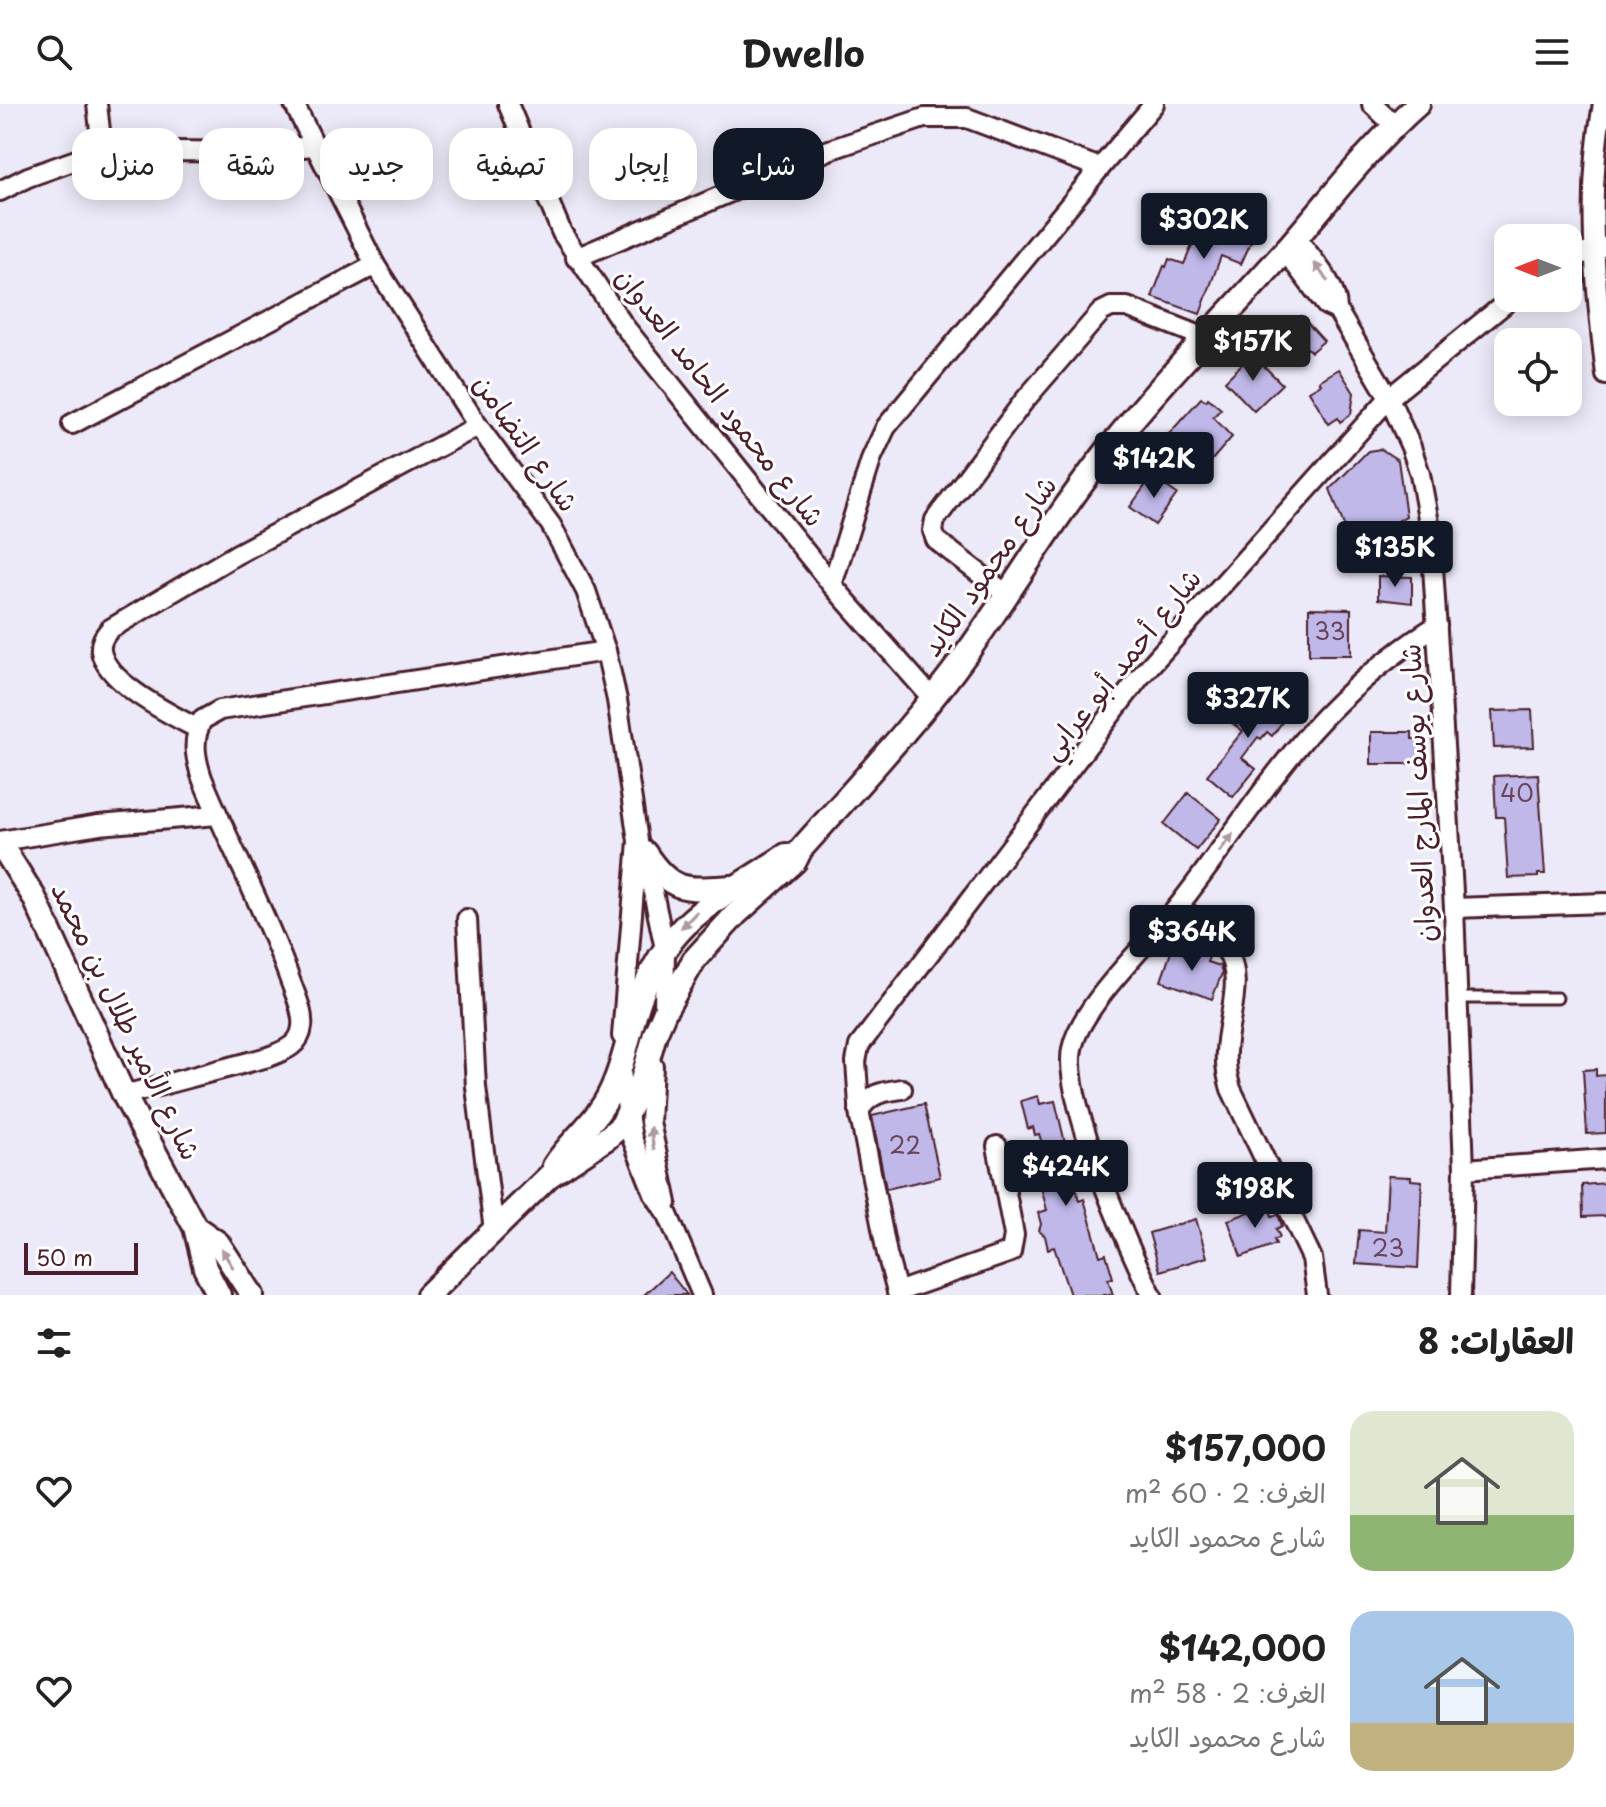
<!DOCTYPE html>
<html lang="ar">
<head>
<meta charset="utf-8">
<style>
  body { margin:0; font-family:"Playpen Sans","Playpen Sans Arabic",sans-serif; background:#f6f6f6; color:#222; direction:rtl; height:100vh; display:flex; flex-direction:column; font-size:30px; white-space:nowrap }
  * { box-sizing:border-box; margin:0 }
  p { font-size:26px; color:#767676 }
  .icon { flex:none; width:44px; height:44px; fill:none; stroke:currentColor; stroke-width:2; stroke-linecap:round; stroke-linejoin:round }
  .map { position:relative; height:1191px; overflow:hidden; direction:ltr }
  .panel { display:flex; flex-direction:column; background:#fff; flex:1 }
  .panel>* { flex:none }
  .guide { position:absolute; left:24px; top:24px; width:800px; height:72px; direction:rtl; display:flex; gap:16px }
  .needle { width:52px; rotate:270deg }
  .controls { position:absolute; left:1494px; top:120px; display:grid; gap:16px }
  .controls a { display:grid; place-items:center; width:88px; height:88px; border-radius:16px; background:#fff; box-shadow:0 4px 20px #0003; font-size:40px }
  .scale { position:absolute; left:24px; bottom:20px; width:114px; box-sizing:border-box; padding-left:8px; border:4px solid #4a1f2b; border-top:0; font-size:22px; line-height:28px; white-space:nowrap; color:#4a1f2b; -webkit-text-stroke:6px #fff; paint-order:stroke }
  .price { position:absolute; translate:-50% -68px; padding:0 18px; border-radius:8px; background:#111827; color:#fff; font-size:26px; line-height:52px; filter:drop-shadow(0 2px 4px #0008) }
  .price::after { content:''; position:absolute; left:50%; top:48px; width:24px; height:18px; margin-left:-12px; background:inherit; clip-path:polygon(0 0,100% 0,50% 100%) }
  .price.on { background:#222; color:#fff }
  ul { padding:0; list-style:none }
  li { display:flex; align-items:center; gap:24px; height:200px; padding:0 32px }
  li span { display:grid; place-items:center; flex:none; width:224px; height:160px; border-radius:24px; color:#555 }
  li>.icon { margin-inline-start:auto }
  span .icon { width:96px; height:96px; fill:#fffc; stroke-width:1 }
  li b { font-size:34px }
  h2 { display:flex; justify-content:space-between; align-items:center; height:96px; padding:0 32px; font-size:34px }
  .tag { padding:0 28px; border-radius:24px; background:#fff; box-shadow:0 4px 20px #0003; font-size:28px; line-height:72px }
  .tag.on { background:#111827; color:#fff }
  header { display:flex; justify-content:space-between; align-items:center; height:104px; padding:0 32px; background:#fff; font-size:36px; font-weight:700 }
  .map>svg:first-child { display:block }
  .building { fill:#c0b8e9; stroke:#4a1f2b; stroke-width:2 }
  .lines { fill:none; stroke-linecap:round; stroke-linejoin:round }
  .service-casing { stroke:#4a1f2b; stroke-width:15 }
  .minor-casing { stroke:#4a1f2b; stroke-width:24 }
  .tertiary-casing { stroke:#4a1f2b; stroke-width:28 }
  .service { stroke:#fff; stroke-width:9 }
  .minor { stroke:#fff; stroke-width:18 }
  .tertiary { stroke:#fff; stroke-width:22 }
  .oneway { fill:#ae9aa0 }
  .labels { text-anchor:middle; stroke-width:6; stroke-linejoin:round; paint-order:stroke }
  .number-label { font-size:24px; fill:#68455a }
  .street-label { font-size:28px; fill:#4a1f2b; stroke:#fff }
</style>
</head>
<body>
<header><svg class="icon" aria-label="menu" viewBox="0 0 24 24"><path d="M4 6h16M4 12h16M4 18h16"/></svg>Dwello<svg class="icon" aria-label="search" viewBox="0 0 24 24"><circle cx="10" cy="10" r="6"/><path d="M15 15l6 6"/></svg></header>
<div class="map">
<svg width="1606" height="1191" viewBox="0 0 1606 1191">
  <rect width="100%" height="100%" fill="#eceaf8"/>
  <filter id="ink" filterUnits="userSpaceOnUse"><feTurbulence type="fractalNoise" baseFrequency=".0125" numOctaves="2"/><feDisplacementMap in="SourceGraphic" scale="16" xChannelSelector="R" yChannelSelector="G"/><feConvolveMatrix kernelMatrix="1 2 1 2 8 2 1 2 1" color-interpolation-filters="sRGB"/></filter>
  <g filter="url(#ink)">
    <g class="building">
      <polygon points="1208,105 1257,125 1241,160 1221,152 1200,210 1152,193 1164,162 1166,163 1169,155 1184,160"/>
      <polygon points="1301,212 1324,237 1311,248 1307,244 1293,256 1274,234"/>
      <polygon points="1252,250 1282,280 1254,307 1225,277"/>
      <polygon points="1339,265 1354,289 1351,310 1340,318 1338,314 1329,320 1309,287 1321,280 1319,277"/>
      <polygon points="1201,294 1206,297 1208,294 1221,305 1213,313 1232,333 1204,365 1167,332"/>
      <polygon points="1381,345 1398,356 1406,412 1353,445 1330,385 1368,347"/>
      <polygon points="1152,372 1177,390 1155,421 1130,403"/>
      <polygon points="1378,472 1412,473 1412,499 1378,495"/>
      <polygon points="1309,504 1351,505 1351,551 1309,551"/>
      <polygon points="1260,583 1291,606 1272,632 1267,628 1261,635 1258,633 1242,654 1256,665 1233,693 1207,671 1243,627 1232,619"/>
      <polygon points="1532,606 1534,643 1494,644 1492,607"/>
      <polygon points="1371,628 1412,628 1412,635 1420,635 1420,660 1371,660"/>
      <polygon points="1538,670 1545,770 1538,770 1538,773 1508,774 1504,713 1496,713 1494,672"/>
      <polygon points="1188,689 1221,715 1196,746 1164,720"/>
      <polygon points="1183,844 1209,853 1207,858 1220,862 1222,869 1212,895 1161,877 1172,845 1182,849"/>
      <polygon points="1596,965 1596,972 1606,971 1606,1029 1587,1030 1583,966"/>
      <polygon points="1038,992 1040,1000 1055,997 1079,1097 1084,1095 1100,1152 1106,1150 1113,1174 1108,1175 1113,1191 1070,1191 1054,1143 1048,1145 1045,1132 1039,1127 1041,1120 1038,1109 1047,1106 1034,1056 1046,1052 1039,1030 1035,1031 1033,1023 1028,1025 1021,997"/>
      <polygon points="924,1000 940,1073 886,1085 872,1012"/>
      <polygon points="1388,1072 1411,1073 1411,1076 1422,1077 1418,1164 1356,1160 1359,1126 1385,1128"/>
      <polygon points="1606,1079 1606,1112 1583,1113 1582,1081"/>
      <polygon points="1268,1101 1272,1112 1278,1110 1282,1122 1276,1125 1280,1133 1274,1136 1276,1140 1241,1153 1228,1116"/>
      <polygon points="1196,1115 1207,1153 1160,1167 1149,1129"/>
      <polygon points="669,1168 687,1191 644,1191"/>
    </g>
    <g class="lines">
      <defs>
        <polyline id="service" points="1456,894 1557,894"/>
        <g id="minor">
          <polyline points="97,0 103,53"/>
          <polyline points="294,0 375,161 478,322 551,421 586,487 606,547 617,596 638,737 622,932"/>
          <polyline points="508,0 562,129 624,222 832,481 931,593"/>
          <polyline points="1372,0 1394,21"/>
          <path d="M1603 0C1586 89 1595 182 1606 271"/>
          <polyline points="0,87 28,73 76,56 174,47 250,48 313,42"/>
          <path d="M1296 133C1311 155 1337 179 1337 206L1389 294 1411 343 1420 370 1431 430 1454 804 1464 1065 1461 1191"/>
          <polyline points="1285,147 1326,201 1337,206"/>
          <polyline points="576,154 829,46 924,14 967,14 1100,64 1154,0"/>
          <polyline points="1568,155 1603,143"/>
          <polyline points="72,320 375,161"/>
          <polyline points="832,481 872,353 886,323 1100,64"/>
          <polyline points="1006,490 936,436 933,427 935,416 1024,297 1101,208 1111,203 1127,203 1203,233"/>
          <path d="M198 625C172 611 106 579 101 547 100 538 104 532 110 525L237 450 478 322"/>
          <polyline points="0,737 99,721 217,711"/>
          <polyline points="645,750 665,845 664,910"/>
          <path d="M1179 802C1194 815 1213 827 1225 844 1246 874 1227 914 1226 948 1225 961 1227 972 1231 985L1312 1154 1317 1191"/>
          <polyline points="1454,804 1606,799"/>
          <polyline points="467,815 476,983 494,1127"/>
          <polyline points="620,962 632,1034 654,1090 668,1111 702,1191"/>
          <polyline points="653,962 650,1018 667,1099"/>
          <path d="M124 991 268 953C283 947 300 942 302 923 304 908 295 890 290 876 265 806 230 742 202 674 195 653 192 636 202 616L220 606 606 547"/>
          <polyline points="860,1015 856,958 859,942 1139,574 1389,294 1512,194"/>
          <polyline points="1464,1065 1606,1055"/>
          <polyline points="897,1188 1011,1148 1014,1131 997,1042"/>
          <path d="M898 1191 887 1150 859 1007C870 989 882 988 902 985"/>
          <path d="M1152 1191C1128 1144 1062 993 1072 945 1080 902 1151 837 1180 800 1224 744 1265 679 1312 626 1348 586 1392 550 1437 521"/>
        </g>
        <g id="tertiary">
          <polyline points="0,739 34,793 124,991 195,1123 205,1164 219,1191"/>
          <path d="M645 749C671 789 686 786 731 783"/>
          <path d="M554 1062C571 1036 597 1017 610 989 625 959 629 926 640 895 671 811 718 797 786 751"/>
          <polyline points="195,1123 218,1139 252,1191"/>
          <path d="M428 1191 549 1072 607 1034 622 1021 641 980 655 930 665 907 694 856 736 810 795 757 801 745C859 680 919 616 969 546 1016 480 1057 410 1107 347 1163 276 1225 214 1284 148 1328 98 1368 44 1418 0"/>
        </g>
      </defs>
      <use href="#service" class="service-casing"/>
      <use href="#minor" class="minor-casing"/>
      <use href="#tertiary" class="tertiary-casing"/>
      <use href="#service" class="service"/>
      <use href="#minor" class="minor"/>
      <use href="#tertiary" class="tertiary"/>
    </g>
    <defs><path id="oneway-solid" d="M-6-.8H1V-3.2L6.5 0L1 3.2V.8H-6Z" transform="scale(2)"/></defs>
    <g class="oneway">
      <use href="#oneway-solid" transform="translate(1321 168) rotate(-126)"/>
      <use href="#oneway-solid" transform="translate(1226 739) rotate(-53)"/>
      <use href="#oneway-solid" transform="translate(689 816) rotate(134)"/>
      <use href="#oneway-solid" transform="translate(652 1034) rotate(-99)"/>
      <use href="#oneway-solid" transform="translate(227 1154) rotate(-122)"/>
    </g>
  </g>
  <g class="labels">
    <g class="number-label">
      <text x="1330" y="536">33</text>
      <text x="1517" y="698">40</text>
      <text x="905" y="1050">22</text>
      <text x="1388" y="1153">23</text>
    </g>
    <g class="street-label">
      <text transform="translate(720 293) rotate(52)" y="10">شارع محمود الحامد العدوان</text>
      <text transform="translate(526 339) rotate(55)" y="10">شارع التضامن</text>
      <text transform="translate(989 462) rotate(-55)" y="10">شارع محمود الكايد</text>
      <text transform="translate(1121 560) rotate(-51)" y="10">شارع أحمد أبو عرابي</text>
      <text transform="translate(1418 689) rotate(-93)" y="10">شارع يوسف المارج العدوان</text>
      <text transform="translate(126 917) rotate(64)" y="10">شارع الأمير طلال بن محمد</text>
    </g>
  </g>
</svg>
<div class="controls">
<a><svg class="needle" viewBox="-14 -14 28 28"><path d="M0-13l5 13h-10z" fill="#e53935"/><path d="M0 13l5-13h-10z" fill="#767676"/></svg></a>
<a><svg class="icon" aria-label="locate" viewBox="0 0 24 24"><circle cx="12" cy="12" r="6"/><path d="M12 2v4M12 18v4M2 12h4M18 12h4"/></svg></a>
</div>
<div class="scale">50 m</div>
<b class="price" style="left:1204px;top:157px">$302K</b>
<b class="price on" style="left:1253px;top:279px">$157K</b>
<b class="price" style="left:1154px;top:396px">$142K</b>
<b class="price" style="left:1395px;top:485px">$135K</b>
<b class="price" style="left:1248px;top:636px">$327K</b>
<b class="price" style="left:1192px;top:869px">$364K</b>
<b class="price" style="left:1066px;top:1104px">$424K</b>
<b class="price" style="left:1255px;top:1126px">$198K</b>
<div class="guide">
<a class="tag on">شراء</a>
<a class="tag">إيجار</a>
<a class="tag">تصفية</a>
<a class="tag">جديد</a>
<a class="tag">شقة</a>
<a class="tag">منزل</a>
</div>
</div>
<section class="panel">
<h2>العقارات: 8<svg class="icon" aria-label="filters" viewBox="0 0 24 24"><path d="M4 7h16M4 17h16"/><circle cx="9" cy="7" r="2"/><circle cx="15" cy="17" r="2"/></svg></h2>
<ul>
<li><span style="background:linear-gradient(#dfe7d0 65%,#8fb573 0)"><svg class="icon" aria-label="home" viewBox="0 0 24 24"><path d="M3 11l9-7 9 7M6 9v11h12V9"/></svg></span><div><b>$157,000</b><p>الغرف: 2 · 60 m²</p><p>شارع محمود الكايد</p></div><svg class="icon" aria-label="heart" viewBox="0 0 24 24"><path d="M12 20l-8-8c-3-5 5-10 8-4 3-6 11-1 8 4z"/></svg></li>
<li><span style="background:linear-gradient(#a9c7e8 70%,#c2b280 0)"><svg class="icon" aria-label="home" viewBox="0 0 24 24"><path d="M3 11l9-7 9 7M6 9v11h12V9"/></svg></span><div><b>$142,000</b><p>الغرف: 2 · 58 m²</p><p>شارع محمود الكايد</p></div><svg class="icon" aria-label="heart" viewBox="0 0 24 24"><path d="M12 20l-8-8c-3-5 5-10 8-4 3-6 11-1 8 4z"/></svg></li>
</ul>
</section>
</body>
</html>
